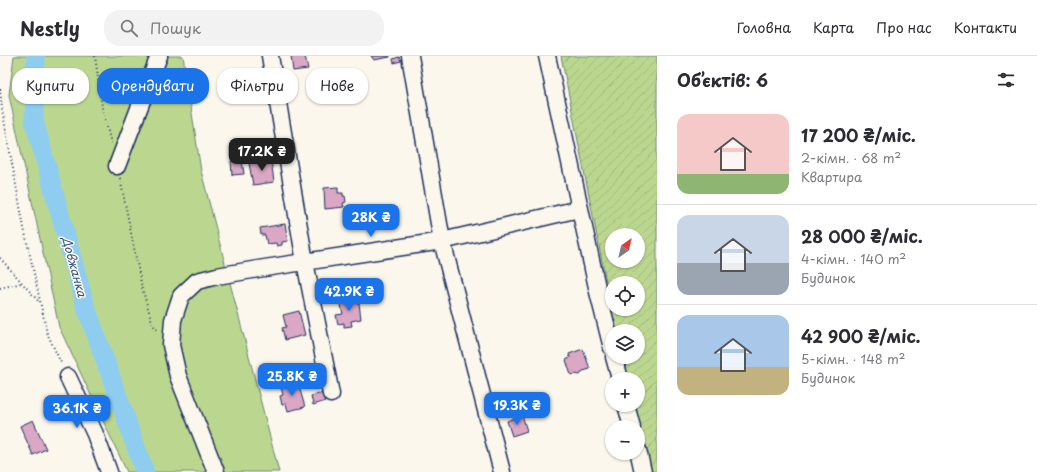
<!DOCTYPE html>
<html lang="uk">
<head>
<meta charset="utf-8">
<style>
  body { margin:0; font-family:"Playpen Sans",sans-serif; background:#f2f2f3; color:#2b2b33; height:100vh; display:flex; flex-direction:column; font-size:15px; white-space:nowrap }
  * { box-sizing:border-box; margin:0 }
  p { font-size:13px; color:#7c7c81 }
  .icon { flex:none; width:22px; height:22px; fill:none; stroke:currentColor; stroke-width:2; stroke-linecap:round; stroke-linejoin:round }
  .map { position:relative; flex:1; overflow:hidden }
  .details { display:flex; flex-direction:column; background:#fff; width:380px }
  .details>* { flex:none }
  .hud { position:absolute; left:12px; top:12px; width:380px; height:36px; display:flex; gap:8px }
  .needle { width:26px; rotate:34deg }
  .fabs { position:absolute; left:605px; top:172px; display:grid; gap:8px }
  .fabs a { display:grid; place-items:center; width:40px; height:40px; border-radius:50%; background:#fff; box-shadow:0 1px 3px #0004; font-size:20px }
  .price { position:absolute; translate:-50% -34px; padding:0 9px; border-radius:8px; background:#1a73e8; color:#fff; font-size:13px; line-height:26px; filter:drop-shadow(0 1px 2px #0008) }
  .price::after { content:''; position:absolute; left:50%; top:24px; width:12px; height:9px; margin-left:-6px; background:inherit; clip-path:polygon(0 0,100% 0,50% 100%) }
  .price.on { background:#222; color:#fff }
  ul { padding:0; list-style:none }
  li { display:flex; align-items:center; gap:12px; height:100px; padding:0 20px }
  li+li { border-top:1px solid #e1e1e2 }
  li span { display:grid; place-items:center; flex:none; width:112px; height:80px; border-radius:12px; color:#555 }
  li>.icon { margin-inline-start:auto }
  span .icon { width:48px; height:48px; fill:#fffc; stroke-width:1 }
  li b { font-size:17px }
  h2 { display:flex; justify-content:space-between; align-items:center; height:48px; padding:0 20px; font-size:17px }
  .chip { padding:0 14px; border-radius:16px; background:#fff; box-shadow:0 1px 3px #0004; font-size:14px; line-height:36px }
  .chip.on { background:#1a73e8; color:#fff }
  header { display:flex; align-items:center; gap:24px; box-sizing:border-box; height:56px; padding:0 20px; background:#fff; border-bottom:1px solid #e1e1e2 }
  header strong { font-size:19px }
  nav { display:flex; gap:22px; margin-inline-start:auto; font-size:14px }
  .search { width:280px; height:36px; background:#f2f2f3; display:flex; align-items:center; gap:10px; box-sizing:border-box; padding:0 14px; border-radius:16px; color:#7c7c81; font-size:15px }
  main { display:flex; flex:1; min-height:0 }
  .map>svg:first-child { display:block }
  .grass { fill:#bbd78f; stroke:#6b8376 }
  .garden { fill:url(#garden-furrows); stroke:#6b8376; fill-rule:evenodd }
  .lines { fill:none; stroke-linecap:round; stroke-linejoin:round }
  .river { stroke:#8fcdf0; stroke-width:19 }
  .building { fill:#daa8c5; stroke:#1b2f5e }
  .minor-casing { stroke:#1b2f5e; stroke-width:19 }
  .path { stroke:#1b2f5e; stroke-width:2; stroke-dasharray:1 3; stroke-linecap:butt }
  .minor { stroke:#fbf7ec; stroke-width:16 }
  .labels { text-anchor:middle; stroke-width:3; stroke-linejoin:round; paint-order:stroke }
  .water-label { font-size:12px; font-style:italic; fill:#385682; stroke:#fbf7ec }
</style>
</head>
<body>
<header>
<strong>Nestly</strong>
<div class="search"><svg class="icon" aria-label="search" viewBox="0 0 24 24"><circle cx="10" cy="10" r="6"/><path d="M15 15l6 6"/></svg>Пошук</div>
<nav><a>Головна</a><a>Карта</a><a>Про нас</a><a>Контакти</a></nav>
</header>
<main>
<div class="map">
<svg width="657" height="416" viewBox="0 0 657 416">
  <defs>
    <pattern id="garden-furrows" width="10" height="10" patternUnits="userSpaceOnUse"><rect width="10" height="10" fill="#bbd78f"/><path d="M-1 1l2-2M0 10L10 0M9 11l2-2" fill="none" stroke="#a0b97e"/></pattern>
  </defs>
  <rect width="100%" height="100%" fill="#fbf7ec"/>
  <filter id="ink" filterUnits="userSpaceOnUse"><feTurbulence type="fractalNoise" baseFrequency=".025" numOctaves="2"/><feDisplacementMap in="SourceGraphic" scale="8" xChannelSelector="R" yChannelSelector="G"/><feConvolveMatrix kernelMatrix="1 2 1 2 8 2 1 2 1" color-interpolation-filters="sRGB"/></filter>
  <g filter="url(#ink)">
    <polygon class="grass" points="14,0 183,0 201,115 279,416 127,416 59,271 9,39"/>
    <path class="garden" d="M561 0H657V416H644L638 388V371L630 349H638V323H625L621 301H638V275H616ZM612 179H638V205H612ZM612 227H638V253H612Z"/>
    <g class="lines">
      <polyline class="river" points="36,0 34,64 85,248 145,416"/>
    </g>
    <g class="building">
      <polygon points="291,0 305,0 308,13 293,15"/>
      <polygon points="371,0 390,0 390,1 374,4"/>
      <polygon points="399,1 401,5 394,7 393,3"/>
      <polygon points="271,103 274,126 253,129 249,107"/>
      <polygon points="242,104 244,118 232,119 231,105"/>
      <polygon points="338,131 338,137 343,137 343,140 345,140 346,146 343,147 344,151 325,153 324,132"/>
      <polygon points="285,168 288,185 282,186 282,189 277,190 276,187 267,188 265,179 261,179 260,172"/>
      <polygon points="353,242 354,243 357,243 357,247 359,247 361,263 351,265 352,270 344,271 344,267 338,268 336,259 343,258 340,245"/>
      <polygon points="299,255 305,279 285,284 282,272 286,271 283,259"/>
      <polygon points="583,293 590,313 583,315 580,319 575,318 571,319 566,304 570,302 569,298"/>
      <polygon points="298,327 305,351 288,355 286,348 282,349 280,340 283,339 281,331"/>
      <polygon points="323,337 326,345 313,349 311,340"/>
      <polygon points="522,359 527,375 512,380 507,365"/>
      <polygon points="33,364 46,393 33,399 20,370"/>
    </g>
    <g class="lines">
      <defs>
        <g id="minor">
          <polyline points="270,0 305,206 331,338"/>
          <polyline points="410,0 442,185 502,416"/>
          <polyline points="547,0 598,236 612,292"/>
          <polyline points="117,110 159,0"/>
          <polyline points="614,301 620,323"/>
          <polyline points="68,321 95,378 109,416"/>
          <polyline points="626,349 632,371"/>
          <polyline points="638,394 643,416"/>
          <polyline points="216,416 178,320 171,289 173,264 181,240 197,225 217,220 258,213 442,185 579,153"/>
        </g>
      </defs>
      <use href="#minor" class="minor-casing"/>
      <g class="path">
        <polyline points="95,0 102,51 111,87"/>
        <polyline points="0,33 2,53 24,172 47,277 62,309"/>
        <polyline points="120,122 142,232 153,269 159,276"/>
        <polyline points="0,202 39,246"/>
        <polyline points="0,232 22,227"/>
      </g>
      <use href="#minor" class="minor"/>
    </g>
  </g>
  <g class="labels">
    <g class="water-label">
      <text transform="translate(74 211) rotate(75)" y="4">Довжанка</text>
    </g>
  </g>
</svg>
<div class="fabs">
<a><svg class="needle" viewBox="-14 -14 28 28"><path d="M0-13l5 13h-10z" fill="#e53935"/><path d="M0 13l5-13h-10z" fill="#7c7c81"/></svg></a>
<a><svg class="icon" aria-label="locate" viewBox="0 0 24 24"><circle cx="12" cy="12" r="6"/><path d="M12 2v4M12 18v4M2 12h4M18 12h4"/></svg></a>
<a><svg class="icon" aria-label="layers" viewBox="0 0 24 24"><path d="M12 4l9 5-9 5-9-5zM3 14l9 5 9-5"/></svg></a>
<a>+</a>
<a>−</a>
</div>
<b class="price on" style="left:262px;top:116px">17.2K ₴</b>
<b class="price" style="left:371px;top:182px">28K ₴</b>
<b class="price" style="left:349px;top:256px">42.9K ₴</b>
<b class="price" style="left:292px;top:341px">25.8K ₴</b>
<b class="price" style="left:517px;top:370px">19.3K ₴</b>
<b class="price" style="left:77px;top:373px">36.1K ₴</b>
<div class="hud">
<a class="chip">Купити</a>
<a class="chip on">Орендувати</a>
<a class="chip">Фільтри</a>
<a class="chip">Нове</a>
</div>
</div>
<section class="details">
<h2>Об’єктів: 6<svg class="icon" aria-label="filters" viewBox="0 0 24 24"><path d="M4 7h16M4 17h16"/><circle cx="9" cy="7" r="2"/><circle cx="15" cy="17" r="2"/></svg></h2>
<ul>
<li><span style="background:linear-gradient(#f6c9c9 75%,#8fb573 0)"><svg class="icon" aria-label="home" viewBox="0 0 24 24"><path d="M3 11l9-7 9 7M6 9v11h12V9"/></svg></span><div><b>17 200 ₴/міс.</b><p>2-кімн. · 68 m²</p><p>Квартира</p></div></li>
<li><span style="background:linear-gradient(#c9d6e8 60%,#9aa5b1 0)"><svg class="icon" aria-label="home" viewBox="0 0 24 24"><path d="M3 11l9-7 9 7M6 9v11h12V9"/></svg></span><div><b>28 000 ₴/міс.</b><p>4-кімн. · 140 m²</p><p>Будинок</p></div></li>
<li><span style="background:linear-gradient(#a9c7e8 65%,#c2b280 0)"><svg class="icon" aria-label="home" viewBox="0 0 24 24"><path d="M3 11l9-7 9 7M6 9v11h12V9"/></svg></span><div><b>42 900 ₴/міс.</b><p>5-кімн. · 148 m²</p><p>Будинок</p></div></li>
</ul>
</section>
</main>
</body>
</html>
